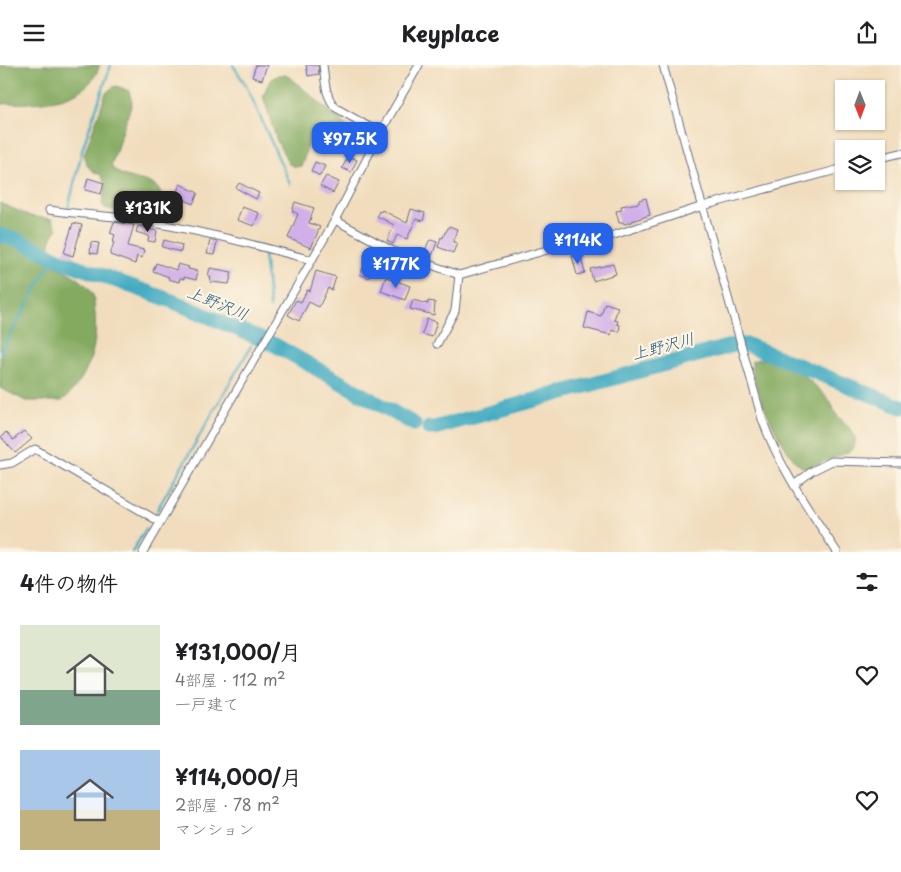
<!DOCTYPE html>
<html lang="ja">
<head>
<meta charset="utf-8">
<style>
  body { margin:0; font-family:"Playpen Sans","Klee One",sans-serif; background:#f2f2f2; color:#202124; height:100vh; display:flex; flex-direction:column; font-size:19px; white-space:nowrap }
  * { box-sizing:border-box; margin:0 }
  p { font-size:16px; color:#757577 }
  .icon { flex:none; width:28px; height:28px; fill:none; stroke:currentColor; stroke-width:2; stroke-linecap:round; stroke-linejoin:round }
  .map { position:relative; height:487px; overflow:hidden }
  .details { display:flex; flex-direction:column; background:#fff; flex:1 }
  .details>* { flex:none }
  .needle { width:32px; rotate:179deg }
  .fabs { position:absolute; left:835px; top:15px; display:grid; gap:10px }
  .fabs a { display:grid; place-items:center; width:50px; height:50px; border-radius:0px; background:#fff; box-shadow:0 1px 4px #0004; font-size:25px }
  .price { position:absolute; translate:-50% -42px; padding:0 11px; border-radius:10px; background:#2563eb; color:#fff; font-size:16px; line-height:32px; filter:drop-shadow(0 1px 2px #0008) }
  .price::after { content:''; position:absolute; left:50%; top:30px; width:15px; height:11px; margin-left:-8px; background:inherit; clip-path:polygon(0 0,100% 0,50% 100%) }
  .price.active { background:#222; color:#fff }
  ul { padding:0; list-style:none }
  li { display:flex; align-items:center; gap:15px; height:125px; padding:0 20px }
  li span { display:grid; place-items:center; flex:none; width:140px; height:100px; border-radius:0px; color:#555 }
  li>.icon { margin-inline-start:auto }
  span .icon { width:60px; height:60px; fill:#fffc; stroke-width:1 }
  li b { font-size:21px }
  h2 { display:flex; justify-content:space-between; align-items:center; height:60px; padding:0 20px; font-size:21px }
  header { display:flex; justify-content:space-between; align-items:center; height:65px; padding:0 20px; background:#fff; font-size:22px; font-weight:700 }
  .map>svg:first-child { display:block }
  .forest { fill:#84aa60; stroke:#506c5f }
  .lines { fill:none; stroke-linecap:round; stroke-linejoin:round }
  .stream { stroke:#41aac1; stroke-width:2.5 }
  .river { stroke:#41aac1; stroke-width:15 }
  .building { fill:#d1afe9 }
  .minor-casing { stroke:#666c7f; stroke-width:9 }
  .minor { stroke:#fff; stroke-width:7 }
  .labels { text-anchor:middle; stroke-width:4.5; stroke-linejoin:round; paint-order:stroke }
  .water-label { font-size:16px; font-style:italic; fill:#285a81; stroke:#fcf5e5 }
</style>
</head>
<body>
<header><svg class="icon" aria-label="menu" viewBox="0 0 24 24"><path d="M4 6h16M4 12h16M4 18h16"/></svg>Keyplace<svg class="icon" aria-label="share" viewBox="0 0 24 24"><path d="M12 15V3M7 8l5-5 5 5M5 13v7h14v-7"/></svg></header>
<div class="map">
<svg width="901" height="487" viewBox="0 0 901 487">
  <rect width="100%" height="100%" fill="#fcf5e5"/>
  <filter id="ink" filterUnits="userSpaceOnUse"><feTurbulence type="fractalNoise" baseFrequency=".02" numOctaves="2"/><feDisplacementMap in="SourceGraphic" scale="10" xChannelSelector="R" yChannelSelector="G"/><feConvolveMatrix kernelMatrix="1 2 1 2 8 2 1 2 1" color-interpolation-filters="sRGB"/></filter>
  <filter id="wash" filterUnits="userSpaceOnUse"><feTurbulence type="fractalNoise" baseFrequency=".0096" numOctaves="4" result="noise"/><feDisplacementMap in="SourceGraphic" scale="20" xChannelSelector="R" yChannelSelector="G"/><feGaussianBlur stdDeviation="1.12" result="paint"/><feColorMatrix in="noise" values="0 0 0 0 0 0 0 0 0 0 0 0 0 0 0 0 0 1.4 0 .05"/><feComposite in="paint" operator="in"/></filter>
  <g filter="url(#wash)">
    <rect width="100%" height="100%" fill="#f1ddbd"/>
    <g class="forest">
      <path d="M0 0H100C86 42 35 37 0 39Z"/>
      <path d="M278 10H285L291 13 351 65 348 74 329 69 314 70C305 79 307 90 301 101L296 102 289 99 277 76 263 31 270 15Z"/>
      <path d="M117 21 129 26 132 38 111 101C124 116 141 112 154 120 165 127 164 144 157 152L150 154 105 143 102 139 106 120 101 110C89 106 87 101 84 90L106 28 113 22Z"/>
      <path d="M0 138 30 151 52 154 57 164 51 174 47 196C62 205 85 213 93 230 95 235 94 244 95 249 98 284 88 313 62 336H26L0 323Z"/>
      <path d="M760 294C772 295 788 299 797 306 808 314 820 324 829 335 832 339 833 345 836 349 844 359 866 373 849 387L810 402C806 403 803 403 799 400 783 387 749 316 752 296Z"/>
    </g>
    <g class="lines">
      <g class="stream">
        <polyline points="233,0 247,22 290,119"/>
        <polyline points="68,144 83,82 111,0"/>
        <polyline points="264,189 270,243"/>
        <polyline points="0,288 50,199"/>
        <polyline points="157,445 251,281"/>
        <polyline points="132,487 146,464"/>
      </g>
      <g class="river">
        <polyline points="0,170 20,176 65,197 172,236 275,280 414,359"/>
        <polyline points="429,363 434,363 734,280 748,280 901,342"/>
      </g>
    </g>
    <g id="blocks">
      <g class="building">
        <polygon points="256,0 267,0 262,15 252,12"/>
        <polygon points="306,0 318,0 319,9 308,11"/>
        <polygon points="364,71 371,74 365,85 358,82"/>
        <polygon points="351,92 357,95 351,107 342,103 347,94 350,95"/>
        <polygon points="315,97 325,101 320,111 311,106"/>
        <polygon points="326,111 339,117 333,128 320,121"/>
        <polygon points="88,113 104,118 101,129 85,125"/>
        <polygon points="239,118 259,128 256,134 236,123"/>
        <polygon points="180,119 198,128 193,139 183,134 181,136 174,133"/>
        <polygon points="646,133 650,150 632,156 632,157 624,159 623,157 619,158 616,146 622,145 621,141 639,138 639,135"/>
        <polygon points="295,137 314,143 309,158 320,162 311,183 288,173 298,149 292,146"/>
        <polygon points="242,142 259,148 254,161 237,155"/>
        <polygon points="411,144 425,148 423,156 416,154 407,174 397,170 393,179 387,176 394,160 377,151 379,146 381,147 382,145 407,158"/>
        <polygon points="114,157 134,160 128,181 144,185 142,193 137,191 135,199 110,190 114,177 113,176 115,170 110,168"/>
        <polygon points="73,158 82,160 73,191 64,188"/>
        <polygon points="138,161 157,166 155,177 148,176 149,171 136,167"/>
        <polygon points="449,161 457,164 453,177 457,178 453,188 438,182 441,172 443,173 445,167 446,167"/>
        <polygon points="164,175 182,180 181,187 162,182"/>
        <polygon points="210,175 217,177 214,190 207,189"/>
        <polygon points="431,175 437,177 432,191 424,188 429,176"/>
        <polygon points="91,177 99,178 97,189 90,188"/>
        <polygon points="580,189 585,208 577,210 572,191"/>
        <polygon points="156,198 176,205 178,199 189,202 188,204 198,206 196,215 184,212 184,214 180,213 179,217 168,214 169,212 153,206"/>
        <polygon points="365,199 373,203 369,213 360,209"/>
        <polygon points="613,199 616,209 593,216 590,204"/>
        <polygon points="210,203 232,207 229,219 210,217 211,212 208,211"/>
        <polygon points="316,206 336,212 332,225 328,223 319,242 309,237 299,256 288,250 296,235 301,237 307,225 310,226"/>
        <polygon points="386,212 410,221 405,235 381,226"/>
        <polygon points="413,235 428,239 428,236 435,237 434,250 410,244"/>
        <polygon points="605,238 618,242 614,255 618,256 617,259 620,260 619,267 612,265 611,270 584,263 588,247 601,251"/>
        <polygon points="427,254 437,257 432,272 422,269"/>
        <polygon points="24,366 32,374 15,388 1,372 6,367 13,375"/>
      </g>
    </g>
  </g>
  <g filter="url(#ink)">
    <use href="#blocks" fill-opacity="0" stroke="#666c7f" stroke-width="1"/>
    <g class="lines">
      <defs>
        <g id="minor">
          <path d="M323 0C325 15 325 32 336 43L380 68"/>
          <path d="M663 0 762 354C779 402 809 444 837 487"/>
          <polyline points="876,94 901,88"/>
          <path d="M49 145C75 149 102 150 129 154 191 163 251 179 312 195"/>
          <polyline points="335,155 393,186 459,210 589,173 614,170 703,141 844,103"/>
          <polyline points="437,279 455,246 459,210"/>
          <polyline points="0,400 12,398 35,384 160,457"/>
          <polyline points="794,420 812,406 832,396 901,398"/>
          <polyline points="143,487 335,155 380,68 419,0"/>
        </g>
      </defs>
      <use href="#minor" class="minor-casing"/>
      <use href="#minor" class="minor"/>
    </g>
  </g>
  <g class="labels">
    <g class="water-label">
      <text transform="translate(218 238) rotate(22)" y="6">上野沢川</text>
      <text transform="translate(663 281) rotate(-15)" y="6">上野沢川</text>
    </g>
  </g>
</svg>
<div class="fabs">
<a><svg class="needle" viewBox="-14 -14 28 28"><path d="M0-13l5 13h-10z" fill="#e53935"/><path d="M0 13l5-13h-10z" fill="#757577"/></svg></a>
<a><svg class="icon" aria-label="layers" viewBox="0 0 24 24"><path d="M12 4l9 5-9 5-9-5zM3 14l9 5 9-5"/></svg></a>
</div>
<b class="price" style="left:350px;top:99px">¥97.5K</b>
<b class="price active" style="left:148px;top:168px">¥131K</b>
<b class="price" style="left:578px;top:200px">¥114K</b>
<b class="price" style="left:396px;top:224px">¥177K</b>
</div>
<section class="details">
<h2>4件の物件<svg class="icon" aria-label="filters" viewBox="0 0 24 24"><path d="M4 7h16M4 17h16"/><circle cx="9" cy="7" r="2"/><circle cx="15" cy="17" r="2"/></svg></h2>
<ul>
<li><span style="background:linear-gradient(#dfe7d0 65%,#7fa58c 0)"><svg class="icon" aria-label="home" viewBox="0 0 24 24"><path d="M3 11l9-7 9 7M6 9v11h12V9"/></svg></span><div><b>¥131,000/月</b><p>4部屋 · 112 m²</p><p>一戸建て</p></div><svg class="icon" aria-label="heart" viewBox="0 0 24 24"><path d="M12 20l-8-8c-3-5 5-10 8-4 3-6 11-1 8 4z"/></svg></li>
<li><span style="background:linear-gradient(#a9c7e8 60%,#c2b280 0)"><svg class="icon" aria-label="home" viewBox="0 0 24 24"><path d="M3 11l9-7 9 7M6 9v11h12V9"/></svg></span><div><b>¥114,000/月</b><p>2部屋 · 78 m²</p><p>マンション</p></div><svg class="icon" aria-label="heart" viewBox="0 0 24 24"><path d="M12 20l-8-8c-3-5 5-10 8-4 3-6 11-1 8 4z"/></svg></li>
</ul>
</section>
</body>
</html>
